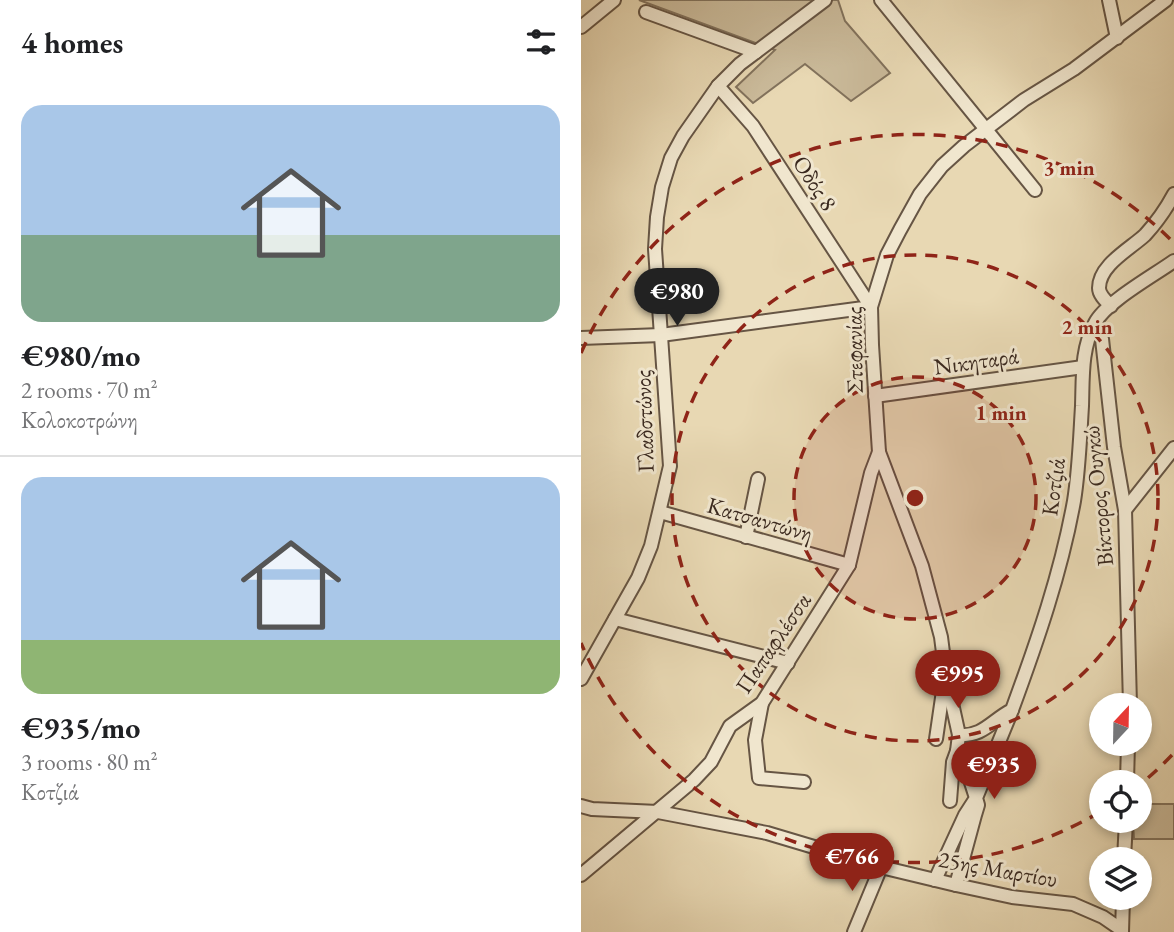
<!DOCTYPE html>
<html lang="en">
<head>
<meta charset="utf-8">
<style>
  body { margin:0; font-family:"EB Garamond",serif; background:#f2f2f2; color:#202124; height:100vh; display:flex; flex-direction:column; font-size:26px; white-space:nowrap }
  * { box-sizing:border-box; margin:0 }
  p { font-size:23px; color:#757577 }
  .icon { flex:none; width:38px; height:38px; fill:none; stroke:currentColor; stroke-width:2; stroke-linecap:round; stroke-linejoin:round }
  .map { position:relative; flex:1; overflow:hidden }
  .panel { display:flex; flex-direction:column; background:#fff; width:581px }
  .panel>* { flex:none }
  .needle { width:46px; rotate:22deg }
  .controls { position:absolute; left:508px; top:693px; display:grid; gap:14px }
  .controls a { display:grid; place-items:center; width:63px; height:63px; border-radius:50%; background:#fff; box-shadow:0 4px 10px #0003; font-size:35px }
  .price { position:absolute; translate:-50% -60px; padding:0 16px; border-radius:24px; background:#8f2418; color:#fff; font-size:23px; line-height:46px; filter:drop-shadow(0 2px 4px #0008) }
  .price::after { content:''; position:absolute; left:50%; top:42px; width:21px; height:16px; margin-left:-10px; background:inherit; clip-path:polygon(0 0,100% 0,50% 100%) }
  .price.on { background:#222; color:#fff }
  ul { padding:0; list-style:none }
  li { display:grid; align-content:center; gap:14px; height:371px; padding:0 21px }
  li+li { border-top:2px solid #e0e0e0 }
  li span { display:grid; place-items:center; height:217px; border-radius:21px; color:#555 }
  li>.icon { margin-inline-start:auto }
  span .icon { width:126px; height:126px; fill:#fffc; stroke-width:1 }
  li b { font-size:30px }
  h2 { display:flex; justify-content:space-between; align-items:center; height:84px; padding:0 21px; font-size:30px }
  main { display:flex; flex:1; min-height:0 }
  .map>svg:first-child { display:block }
  .green { fill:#caba9a; stroke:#82725c; stroke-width:2 }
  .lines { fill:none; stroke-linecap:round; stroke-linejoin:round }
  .minor-casing { stroke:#654; stroke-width:16 }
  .minor { stroke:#f0e6ce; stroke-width:12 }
  .ring { fill:none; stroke:#8f2418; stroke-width:3.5; stroke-dasharray:12 9 }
  .labels { text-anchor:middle; stroke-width:6; stroke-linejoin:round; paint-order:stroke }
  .street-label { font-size:23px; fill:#3a291f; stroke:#f0e6ce }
  .centre { fill:#8f2418; stroke:#f0e6ce; stroke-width:3.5 }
  .ring-label { font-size:21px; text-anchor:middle; font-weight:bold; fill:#8f2418; stroke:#f0e6ce; stroke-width:6; stroke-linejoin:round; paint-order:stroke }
</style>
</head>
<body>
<main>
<section class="panel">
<h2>4 homes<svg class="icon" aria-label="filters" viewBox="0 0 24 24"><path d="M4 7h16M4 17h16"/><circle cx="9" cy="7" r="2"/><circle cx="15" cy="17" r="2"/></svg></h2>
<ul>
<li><span style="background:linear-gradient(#a9c7e8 60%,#7fa58c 0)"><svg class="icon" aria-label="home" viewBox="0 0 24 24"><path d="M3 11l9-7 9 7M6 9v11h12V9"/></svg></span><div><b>€980/mo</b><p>2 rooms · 70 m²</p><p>Κολοκοτρώνη</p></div></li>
<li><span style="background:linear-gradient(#a9c7e8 75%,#8fb573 0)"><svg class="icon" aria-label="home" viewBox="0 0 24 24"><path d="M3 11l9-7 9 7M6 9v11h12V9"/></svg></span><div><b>€935/mo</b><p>3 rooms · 80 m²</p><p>Κοτζιά</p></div></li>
</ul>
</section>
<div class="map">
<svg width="593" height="932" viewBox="0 0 593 932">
  <rect width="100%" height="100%" fill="#e8d8b3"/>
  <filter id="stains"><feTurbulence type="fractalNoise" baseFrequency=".00286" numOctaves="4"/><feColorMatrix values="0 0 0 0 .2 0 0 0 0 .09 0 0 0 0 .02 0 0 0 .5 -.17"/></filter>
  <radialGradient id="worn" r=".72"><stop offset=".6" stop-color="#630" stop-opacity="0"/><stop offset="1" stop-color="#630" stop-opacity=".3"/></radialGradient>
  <g class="green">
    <polygon points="58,0 257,0 264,21 309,73 270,101 224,64 172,103 155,87 194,50"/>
    <polygon points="558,804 593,804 593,839 553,839 552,821 558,821"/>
  </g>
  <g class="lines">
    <defs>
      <g id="minor">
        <polyline points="300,0 454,190"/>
        <polyline points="528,0 536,38"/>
        <polyline points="65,12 175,52"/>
        <polyline points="0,27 33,0"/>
        <path d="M530 306C525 301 518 295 518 288 518 265 549 249 564 235 575 223 585 209 593 194"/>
        <polyline points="511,330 521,339 533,447 544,510 549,705"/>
        <polyline points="0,338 80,335 290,307 172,126 137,86"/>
        <polyline points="294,396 502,367"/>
        <polyline points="544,510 593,448"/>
        <polyline points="79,512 268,565"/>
        <polyline points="165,537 177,479"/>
        <polyline points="34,619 207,663"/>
        <polyline points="0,679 57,578 70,546 89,466 74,249 76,217 81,187 90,158 102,136 137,86 159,64 244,0"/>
        <polyline points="181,703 174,740 178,778 223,782"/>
        <path d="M378 735C402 737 411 720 431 710 456 642 480 573 493 501 498 470 499 438 501 406 502 377 500 349 514 323 525 302 572 276 593 261"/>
        <polyline points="355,739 363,684"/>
        <polyline points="546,782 547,744"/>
        <polyline points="369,801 372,762 376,751"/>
        <polyline points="0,806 11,809 77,812 186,833 300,867 375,885 431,897 492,904 522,917 541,930"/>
        <polyline points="543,859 545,821"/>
        <polyline points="0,875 113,780 130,762 149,726 181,703 268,565 290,473 298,452"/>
        <polyline points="354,880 384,815 395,798 386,770 376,751 378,735 365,676 360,637 341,566 298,452 291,345 290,307 306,255 319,230 339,194 361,166 383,146 443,100 493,69 585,0"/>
        <polyline points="375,885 394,815 397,805 395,798 431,710"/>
        <polyline points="273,932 300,867"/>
        <polyline points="541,932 542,898"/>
      </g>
    </defs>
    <use href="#minor" class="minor-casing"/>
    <use href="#minor" class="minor"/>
  </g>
  <circle cx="334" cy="498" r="121" fill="#8f2418" fill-opacity=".12"/>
  <g class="ring">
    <circle cx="334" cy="498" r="121"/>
    <circle cx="334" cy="498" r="243"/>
    <path d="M591 755A364 364 0 0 1 561 783M519 812A364 364 0 0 1 0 643M0 353A364 364 0 0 1 591 241"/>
  </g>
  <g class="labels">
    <g class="street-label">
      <text transform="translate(234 183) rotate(57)" y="8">Οδός 8</text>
      <text transform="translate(273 350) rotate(-91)" y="8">Στεφανίας</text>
      <text transform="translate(395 361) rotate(-8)" y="8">Νικηταρά</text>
      <text transform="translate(63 421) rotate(-92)" y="8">Γλαδστώνος</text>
      <text transform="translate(472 487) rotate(-82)" y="8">Κοτζιά</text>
      <text transform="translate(517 496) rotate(-96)" y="8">Βίκτορος Ουγκώ</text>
      <text transform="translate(179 519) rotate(16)" y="8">Κατσαντώνη</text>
      <text transform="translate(192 643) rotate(-56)" y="8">Παπαφλέσσα</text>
      <text transform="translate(417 869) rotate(10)" y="8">25ης Μαρτίου</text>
    </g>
  </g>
  <circle cx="334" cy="498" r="10" class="centre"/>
  <g class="ring-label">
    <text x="488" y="175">3 min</text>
    <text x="506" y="334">2 min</text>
    <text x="420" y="420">1 min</text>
  </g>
  <rect width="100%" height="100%" filter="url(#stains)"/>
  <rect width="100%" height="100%" fill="url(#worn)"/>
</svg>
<div class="controls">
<a><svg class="needle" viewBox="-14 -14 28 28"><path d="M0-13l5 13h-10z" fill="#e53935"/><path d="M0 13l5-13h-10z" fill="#757577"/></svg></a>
<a><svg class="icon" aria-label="locate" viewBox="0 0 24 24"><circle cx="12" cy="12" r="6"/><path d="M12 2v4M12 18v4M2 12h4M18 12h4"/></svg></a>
<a><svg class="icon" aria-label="layers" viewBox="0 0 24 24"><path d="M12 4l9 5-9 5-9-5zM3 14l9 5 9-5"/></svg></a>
</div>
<b class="price on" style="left:96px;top:328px">€980</b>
<b class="price" style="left:377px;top:710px">€995</b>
<b class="price" style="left:413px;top:801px">€935</b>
<b class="price" style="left:271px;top:893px">€766</b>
</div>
</main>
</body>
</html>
